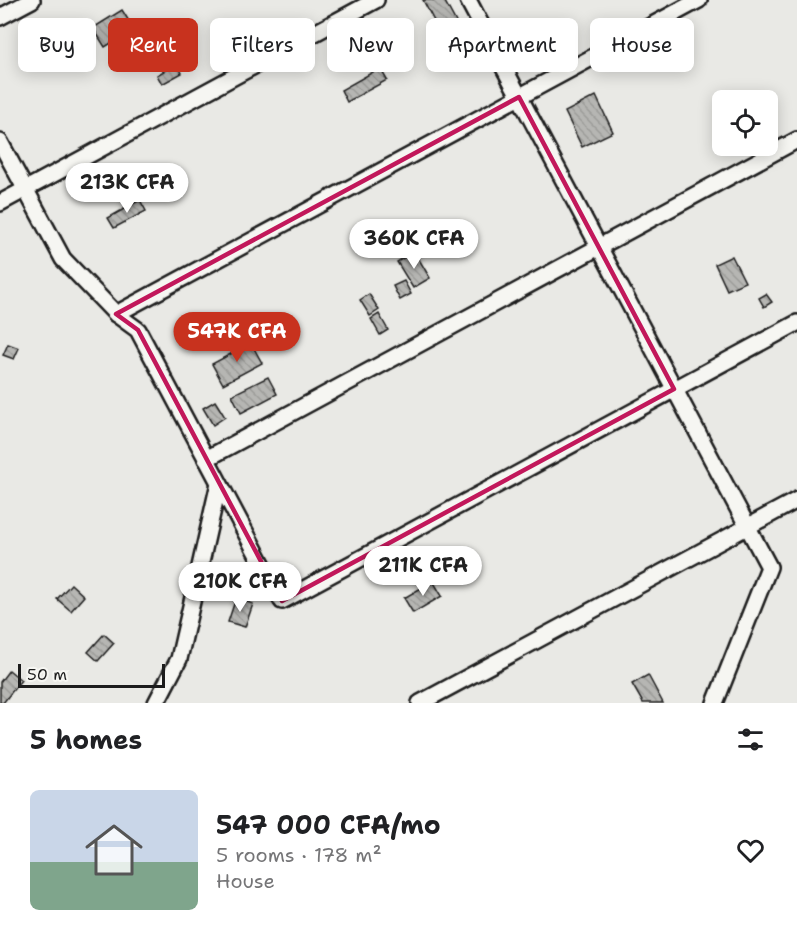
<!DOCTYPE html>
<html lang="en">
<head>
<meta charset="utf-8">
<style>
  body { margin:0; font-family:"Shantell Sans",sans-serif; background:#f6f6f6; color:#202124; height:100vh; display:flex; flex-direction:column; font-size:22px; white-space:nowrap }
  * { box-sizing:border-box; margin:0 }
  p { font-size:20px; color:#757577 }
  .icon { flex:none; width:33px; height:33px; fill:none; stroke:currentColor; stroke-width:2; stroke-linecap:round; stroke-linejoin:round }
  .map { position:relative; height:703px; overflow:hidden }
  .details { display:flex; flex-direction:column; background:#fff; flex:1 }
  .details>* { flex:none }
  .top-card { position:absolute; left:18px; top:18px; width:762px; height:54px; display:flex; gap:12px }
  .controls { position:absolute; left:712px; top:90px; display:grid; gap:12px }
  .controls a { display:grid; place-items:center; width:66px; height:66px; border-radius:9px; background:#fff; box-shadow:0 3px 15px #0003; font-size:30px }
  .scale { position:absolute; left:18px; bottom:15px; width:147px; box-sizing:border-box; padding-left:6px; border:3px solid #1c1c1c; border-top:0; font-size:16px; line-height:21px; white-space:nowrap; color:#1c1c1c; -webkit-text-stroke:4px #f6f6f2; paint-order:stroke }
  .price { position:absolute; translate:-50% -51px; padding:0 14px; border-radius:21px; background:#fff; color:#222; font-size:20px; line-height:39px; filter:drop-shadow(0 2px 3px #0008) }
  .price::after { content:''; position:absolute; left:50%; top:36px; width:18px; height:14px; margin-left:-9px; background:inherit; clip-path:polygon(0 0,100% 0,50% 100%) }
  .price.current { background:#c8321e; color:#fff }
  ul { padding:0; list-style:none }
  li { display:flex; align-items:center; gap:18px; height:150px; padding:0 30px }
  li+li { border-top:2px solid #e0e0e0 }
  li span { display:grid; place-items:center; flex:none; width:168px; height:120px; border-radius:9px; color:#555 }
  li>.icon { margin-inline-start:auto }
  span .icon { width:72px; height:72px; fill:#fffc; stroke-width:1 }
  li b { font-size:26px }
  h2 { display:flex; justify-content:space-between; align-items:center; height:72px; padding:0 30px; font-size:26px }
  .chip { padding:0 21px; border-radius:9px; background:#fff; box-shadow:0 3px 15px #0003; font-size:21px; line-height:54px }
  .chip.current { background:#c8321e; color:#fff }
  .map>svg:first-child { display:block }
  .building { fill:url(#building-back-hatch); stroke:#1c1c1c; stroke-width:1.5 }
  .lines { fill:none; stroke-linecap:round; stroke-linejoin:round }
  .street-casing { stroke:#1c1c1c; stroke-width:20 }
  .street { stroke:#f6f6f2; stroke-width:15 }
  .marked { fill:none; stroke:#c2185b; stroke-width:4.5; stroke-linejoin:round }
</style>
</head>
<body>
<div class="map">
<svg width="797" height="703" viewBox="0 0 797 703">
  <defs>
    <pattern id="building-back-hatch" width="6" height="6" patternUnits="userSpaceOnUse" patternTransform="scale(1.5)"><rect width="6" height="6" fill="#b6b6b3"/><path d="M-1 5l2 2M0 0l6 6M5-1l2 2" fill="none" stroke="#9c9c99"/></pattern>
  </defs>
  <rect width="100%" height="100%" fill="#e9e9e5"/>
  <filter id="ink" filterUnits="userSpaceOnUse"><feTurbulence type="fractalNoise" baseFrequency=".0167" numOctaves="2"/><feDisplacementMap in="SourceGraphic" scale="12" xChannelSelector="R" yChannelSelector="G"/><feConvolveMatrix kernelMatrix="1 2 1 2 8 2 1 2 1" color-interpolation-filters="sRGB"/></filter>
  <g filter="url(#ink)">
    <g class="building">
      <polygon points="423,0 444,0 465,39 448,48"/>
      <polygon points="122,10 134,29 105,47 93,28"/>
      <polygon points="177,63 182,73 162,84 157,75"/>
      <polygon points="380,68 387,80 347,102 341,90"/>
      <polygon points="596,96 613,132 582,147 565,112"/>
      <polygon points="140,200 146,211 114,228 108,218"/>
      <polygon points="414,251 430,278 413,288 397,262"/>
      <polygon points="732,256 745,282 727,290 715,264"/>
      <polygon points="404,281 411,294 400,300 393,286"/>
      <polygon points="369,294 379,310 370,316 360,300"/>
      <polygon points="766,294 772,302 764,307 759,298"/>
      <polygon points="379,314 388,330 380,335 371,319"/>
      <polygon points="251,343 262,363 223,384 212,364"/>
      <polygon points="8,344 19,348 14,359 3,355"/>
      <polygon points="268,377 277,394 241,413 232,395"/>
      <polygon points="215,401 225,417 213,425 203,408"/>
      <polygon points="433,581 442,596 413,613 404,598"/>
      <polygon points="71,584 84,596 71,611 57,599"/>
      <polygon points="236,598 253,604 245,627 228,622"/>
      <polygon points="104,634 114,643 98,661 88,652"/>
      <polygon points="9,670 21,680 3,703 0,703 0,682"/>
      <polygon points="648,675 663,703 643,703 632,684"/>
    </g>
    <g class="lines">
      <defs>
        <g id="street">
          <polyline points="468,0 769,567 715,703"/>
          <polyline points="0,17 32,0"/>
          <polyline points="0,142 63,259 116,314 138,330 282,601 797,323"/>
          <polyline points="0,203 376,0"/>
          <polyline points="116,314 699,0"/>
          <polyline points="206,459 797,140"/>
          <polyline points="156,703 179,659 219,483"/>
          <polyline points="420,703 797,500"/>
        </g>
      </defs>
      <use href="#street" class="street-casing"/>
      <use href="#street" class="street"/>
    </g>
  </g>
  <path class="marked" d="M519 97 674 389 282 601 138 330 116 314Z"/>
</svg>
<div class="controls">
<a><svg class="icon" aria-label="locate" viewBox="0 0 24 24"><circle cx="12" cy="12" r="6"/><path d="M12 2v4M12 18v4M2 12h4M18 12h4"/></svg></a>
</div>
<div class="scale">50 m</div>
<b class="price" style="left:127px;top:214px">213K CFA</b>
<b class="price" style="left:414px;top:270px">360K CFA</b>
<b class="price current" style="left:237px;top:363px">547K CFA</b>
<b class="price" style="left:423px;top:597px">211K CFA</b>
<b class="price" style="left:240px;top:613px">210K CFA</b>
<div class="top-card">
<a class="chip">Buy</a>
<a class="chip current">Rent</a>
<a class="chip">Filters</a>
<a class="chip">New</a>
<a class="chip">Apartment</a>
<a class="chip">House</a>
</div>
</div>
<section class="details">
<h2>5 homes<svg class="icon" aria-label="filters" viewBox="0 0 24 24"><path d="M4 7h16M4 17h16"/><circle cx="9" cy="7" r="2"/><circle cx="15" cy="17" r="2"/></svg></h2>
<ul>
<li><span style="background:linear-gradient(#c9d6e8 60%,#7fa58c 0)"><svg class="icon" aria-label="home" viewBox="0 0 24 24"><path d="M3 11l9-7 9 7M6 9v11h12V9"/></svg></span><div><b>547 000 CFA/mo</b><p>5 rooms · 178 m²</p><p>House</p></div><svg class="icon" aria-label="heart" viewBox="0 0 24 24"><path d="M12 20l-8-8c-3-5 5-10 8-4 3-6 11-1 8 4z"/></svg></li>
</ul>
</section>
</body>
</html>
